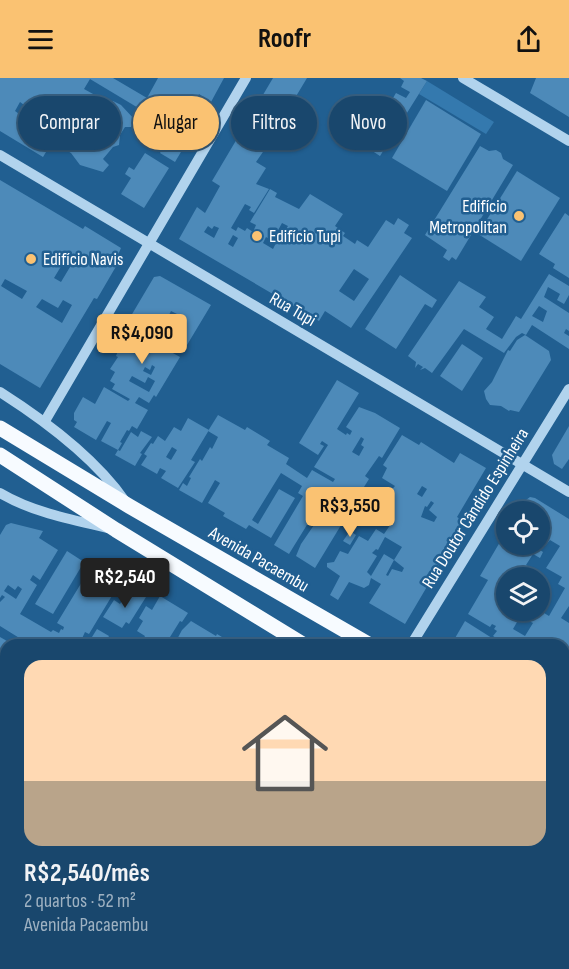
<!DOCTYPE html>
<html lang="pt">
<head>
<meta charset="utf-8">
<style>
  body { margin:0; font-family:"Sofia Sans Condensed",sans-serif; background:#224e72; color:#f1f3f6; height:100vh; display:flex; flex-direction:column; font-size:22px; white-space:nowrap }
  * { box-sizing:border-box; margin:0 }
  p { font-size:20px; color:#9fb2c2 }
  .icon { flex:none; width:33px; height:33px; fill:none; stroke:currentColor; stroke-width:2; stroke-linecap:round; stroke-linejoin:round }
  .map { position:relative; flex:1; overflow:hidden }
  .details { position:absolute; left:0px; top:561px; width:570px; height:330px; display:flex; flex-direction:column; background:#19476d; border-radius:18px 18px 0 0; box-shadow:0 2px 4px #0004,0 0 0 2px #375f80 }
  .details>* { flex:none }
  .hud { position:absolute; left:18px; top:18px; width:534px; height:54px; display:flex; gap:12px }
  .fabs { position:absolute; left:496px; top:423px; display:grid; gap:12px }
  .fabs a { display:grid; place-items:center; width:54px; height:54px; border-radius:50%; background:#19476d; box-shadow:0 2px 4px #0004,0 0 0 2px #375f80; font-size:30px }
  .price { position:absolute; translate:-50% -51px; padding:0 14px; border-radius:6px; background:#fac272; color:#111; font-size:20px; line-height:39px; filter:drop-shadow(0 2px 3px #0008) }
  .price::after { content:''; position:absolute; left:50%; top:36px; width:18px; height:14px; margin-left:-9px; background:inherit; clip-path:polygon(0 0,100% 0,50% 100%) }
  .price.on { background:#222; color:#fff }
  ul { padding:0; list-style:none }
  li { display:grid; align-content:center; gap:12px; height:318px; padding:0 24px }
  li+li { border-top:2px solid #375f80 }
  li span { display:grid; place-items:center; height:186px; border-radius:18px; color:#555 }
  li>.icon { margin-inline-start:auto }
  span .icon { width:108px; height:108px; fill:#fffc; stroke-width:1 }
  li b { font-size:26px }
  .chip { padding:0 21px; border-radius:27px; background:#19476d; box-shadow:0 2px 4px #0004,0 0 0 2px #375f80; font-size:21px; line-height:54px }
  .chip.on { background:#fac272; color:#111 }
  header { display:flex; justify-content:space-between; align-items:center; height:78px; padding:0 24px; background:#fac272; color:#111; font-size:27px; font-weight:700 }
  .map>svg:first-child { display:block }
  .green { fill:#3479ae }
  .building { fill:#4d8ab9; fill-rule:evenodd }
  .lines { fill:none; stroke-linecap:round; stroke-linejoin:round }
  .minor { stroke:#b1d3ed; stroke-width:10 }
  .major { stroke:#f7fbff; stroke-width:15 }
  .poi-dot { fill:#fac272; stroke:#215f91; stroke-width:2 }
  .labels { text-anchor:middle; stroke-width:5; stroke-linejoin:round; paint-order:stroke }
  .poi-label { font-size:18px; fill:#fff; stroke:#215f91; text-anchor:start }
  .street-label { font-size:18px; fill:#fff; stroke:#215f91 }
</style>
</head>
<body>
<header><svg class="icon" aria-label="menu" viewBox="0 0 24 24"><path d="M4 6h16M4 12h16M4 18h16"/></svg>Roofr<svg class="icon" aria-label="share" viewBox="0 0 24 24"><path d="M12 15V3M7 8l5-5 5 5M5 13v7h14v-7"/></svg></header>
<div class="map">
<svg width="569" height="891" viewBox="0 0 569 891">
  <rect width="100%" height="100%" fill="#215f91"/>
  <polygon class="green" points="427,3 494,44 486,56 419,16"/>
  <g class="building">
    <path d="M0 0H113L147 20 158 0H224L211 24 199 16 196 21 207 30 198 44 189 38 187 41 197 47 175 84 160 75 164 68 159 65 155 72 141 63 147 55 161 63 164 58 150 49 155 40 90 1 84 11 104 22 113 23 121 27 135 42 131 49H125L120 57 119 67 113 69 103 81 109 87 103 94 80 87 71 75 66 72 70 63 76 65 81 54V47L87 44 92 36 75 26 43 79 0 53ZM20 24 27 29 22 38 15 33Z"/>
    <path d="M273 0H307L289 30 276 22 274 26 287 34 269 64 256 56 252 63 265 71 256 84 266 90 256 106 269 111 254 135 249 132 251 129 245 126 231 150 236 153 238 149 245 153 247 150 253 154 256 147 250 144 270 111 277 115 275 119 299 131 310 116 343 136 335 148 345 155 343 158 355 166 357 162 368 169 386 142 394 147 398 140 409 147 404 155 412 160 351 250 325 233 319 243 179 161 197 129 205 135 220 108 212 103ZM282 145 288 148 281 159 276 156ZM208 148 212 151 214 148 219 150 214 160 204 154ZM233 157 238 160 233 169 228 166ZM266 159 276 165 273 171 263 165ZM354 191 369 201 354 223 339 213Z"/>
    <polygon points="400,0 421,0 427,3 380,78 360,65 366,55 354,47 364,30 369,33 375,23 387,30 396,15 406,20 410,14 401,9 404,3"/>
    <polygon points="536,0 569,0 569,39 530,15"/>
    <polygon points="426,22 481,56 447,113 392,80"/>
    <polygon points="480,68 489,73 496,72 501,75 503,81 513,87 456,182 452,179 449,183 443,179 447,172 425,157"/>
    <polygon points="145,75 169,90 144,130 121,116 131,100 125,96 129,89 134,92"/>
    <polygon points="517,93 560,120 521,183 478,156"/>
    <path d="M0 102 83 151 85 148 121 170 115 184 118 185 97 221 94 220 40 310 0 286ZM63 185 70 189 61 204 54 200ZM5 201 27 213 22 221 1 208ZM42 221 58 230 63 222 72 227 62 245 36 229Z"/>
    <polygon points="565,135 569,138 569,200 553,190 555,186 539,176"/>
    <path d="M549 196 569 208V217L564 226 557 222 560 216 548 209 544 219 569 235V253L566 251 564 255 569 258V271L532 247 526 257 522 255 516 259 504 275 464 251 432 295 425 290 420 292 423 289 418 286 415 290 416 284 408 278 459 203 486 219 479 229 494 239 486 251 502 261 516 238 521 241ZM539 228 547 233 543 244 532 238Z"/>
    <polygon points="400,197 437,222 432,230 425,226 396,271 365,251"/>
    <path d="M160 198 211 227 184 272 176 267 171 274 180 279 156 319 154 317 149 325 139 319 135 325 148 332 137 351 132 348 129 353 127 352 120 364 122 365 118 372 120 373 131 354 138 359 141 353 152 359 140 375 142 376 135 388 115 377 118 372 101 363 111 345 107 343 96 362 74 349 77 344 74 342V335L83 319 95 326 104 309 128 323 130 321 112 311 115 306 110 303 115 294 110 291 118 279 116 278 118 273 112 270 154 199ZM171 233 179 237 167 253 169 254 165 261 161 259 165 253 162 251ZM150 241 156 244 150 253 145 250ZM152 287 155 289 151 297 143 293 145 289 150 292ZM132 298 145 305 148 299 155 303 149 314 129 303Z"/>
    <polygon points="525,257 549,273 551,282 519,334 510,332 509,333 501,328 490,327 486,321 484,313 492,304 508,272 510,273 517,262"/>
    <polygon points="462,266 483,280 462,313 440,298"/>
    <path d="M337 302 359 315 337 351 346 357 347 355 350 357 352 353 346 349 359 329 375 335 400 350 382 380 379 378 365 398 369 401 364 409 384 420 395 408 382 400 387 390 383 387 402 357 419 367 421 364 454 385 460 375 486 390 457 439 465 444 405 546 369 525 381 506 371 500 369 507 364 510 349 504 338 522 330 517 340 498 327 489V485L334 484 340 473 348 476 359 458 368 463 376 451 384 456 393 443 366 426 358 439 349 434 315 490 296 478 301 466 314 447 316 448 317 446 310 442 289 476 274 467 303 418 298 415 302 408 281 395 252 442 258 446 279 411 295 420 271 460 249 447 246 451 223 438 225 435 208 425 220 405 215 402 202 425 179 412 183 405 187 408 191 400 189 399 200 381 202 383 210 369 212 371 218 359 208 353 218 337 245 352 247 349 270 363 267 367 289 380 286 386 307 400 312 392 333 404 335 401 314 389 328 367 322 363 320 366 324 368 318 377 299 365ZM361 359 364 361 361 367 364 369 359 378 352 374ZM422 408 427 411 422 419 417 416ZM329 410 354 425 353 426 344 421 342 424 334 418 336 416ZM431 423 434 425 429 432 437 439 434 444 421 439 425 428 427 429ZM385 459 402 469 394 482 384 476 371 498 367 494 377 478 372 475 376 471 378 472ZM394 482 404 490 402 494 392 491 388 498 386 497Z"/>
    <path d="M188 340 209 352 191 382 195 384 178 410 161 400 166 393 160 390 157 396 141 387 147 378 144 376 151 365 153 366 158 358 165 363 174 349 181 353ZM172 369 177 372 171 382 166 379Z"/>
    <polygon points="569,348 569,381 562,391 554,386 552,377"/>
    <polygon points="530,419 535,420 569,441 569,528 561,540 569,545 569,643 564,641 564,567 533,567 535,564 532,562 529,567 507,567 493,558 497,553 494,551 496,548 492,546 490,549 468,536 488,502 480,498 507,452 507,466 531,466 543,474 540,480 533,476 526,487 533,491 528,500 507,500 507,513 501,510 496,519 507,526 507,532 524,532 513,551 525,558 533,545 525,541 530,532 539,532 549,538 565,510 558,506 562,499 546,490 560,468 550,462 545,468 540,465 546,452 540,448 540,434 519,434 526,422"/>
    <path d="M11 445 43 453 39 460 58 472 40 502 33 497 30 502 37 507 20 536 51 554 53 552 59 555 61 551 63 552 64 549 57 545 94 484 122 501 89 556 85 554 79 567H28L29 566 0 548V524L5 519 2 517 0 520V457L6 447ZM8 507 15 512 18 508 22 511 16 521 4 513Z"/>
    <polygon points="350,453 356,457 350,467 343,463"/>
    <polygon points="67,473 84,484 53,536 35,526"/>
    <polygon points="129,511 146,519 129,546 126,544 122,550 103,539 114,522 120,526"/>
    <polygon points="160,518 188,535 182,544 180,543 165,567 140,567 145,558 137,553 143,543 139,540 146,528 152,532"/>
    <polygon points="191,543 216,558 217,556 235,567 218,567 221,562 215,559 210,567 174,567 182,552"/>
    <polygon points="465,543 503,567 451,567"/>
    <polygon points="97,551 109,558 104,567 87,567"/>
    <polygon points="0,559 14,567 6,567 6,639 0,635"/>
    <polygon points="0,684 6,687 6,817 0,814"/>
    <polygon points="564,767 569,770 568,793 564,791"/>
    <polygon points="0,862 6,866 6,885 37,885 46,891 0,891"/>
    <polygon points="564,864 569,867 569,891 548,891 551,885 564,885"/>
    <polygon points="129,885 156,885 165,891 139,891"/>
    <polygon points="171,885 189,885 186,891 181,891"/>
    <polygon points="276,885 314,885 312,889 316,891 296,891 291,888 289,891 285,891"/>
    <polygon points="325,885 337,885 334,889 337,891 340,885 350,891 322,891"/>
    <polygon points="473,885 502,885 498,891 469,891"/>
    <polygon points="513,885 540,885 537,891 509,891"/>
  </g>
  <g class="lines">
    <g class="minor">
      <polyline points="463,0 569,63"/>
      <polyline points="0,77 569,414"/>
      <path d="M0 314C44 342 95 380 125 423"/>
      <polyline points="45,343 246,0"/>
      <path d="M0 415C32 434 72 442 108 450"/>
      <polyline points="411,567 569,311"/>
      <polyline points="0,658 6,662"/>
      <polyline points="377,885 387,891"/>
      <polyline points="217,891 221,885"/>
    </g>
    <g class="major">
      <polyline points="0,350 129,428 370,567"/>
      <polyline points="0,377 116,452 304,567"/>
      <polyline points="564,683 569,686"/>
      <polyline points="564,725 569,728"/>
    </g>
  </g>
  <g class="poi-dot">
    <circle cx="519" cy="138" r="6"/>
    <circle cx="257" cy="158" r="6"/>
    <circle cx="31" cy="181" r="6"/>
  </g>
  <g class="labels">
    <g class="poi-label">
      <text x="507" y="134" text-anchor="end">Edifício<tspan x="507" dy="21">Metropolitan</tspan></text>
      <text x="269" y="164">Edifício Tupi</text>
      <text x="43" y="187">Edifício Navis</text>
    </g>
    <g class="street-label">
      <text transform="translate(293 231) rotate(30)" y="6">Rua Tupi</text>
      <text transform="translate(475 430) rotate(-58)" y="6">Rua Doutor Cândido Espinheira</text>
      <text transform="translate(259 481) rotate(30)" y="6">Avenida Pacaembu</text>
    </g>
  </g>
</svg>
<div class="fabs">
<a><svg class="icon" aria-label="locate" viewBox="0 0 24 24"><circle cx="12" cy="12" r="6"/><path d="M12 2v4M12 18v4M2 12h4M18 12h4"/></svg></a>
<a><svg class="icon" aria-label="layers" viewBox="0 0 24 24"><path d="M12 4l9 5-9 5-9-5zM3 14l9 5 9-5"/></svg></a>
</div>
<b class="price" style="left:142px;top:287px">R$4,090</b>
<b class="price" style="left:350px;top:460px">R$3,550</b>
<b class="price on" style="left:125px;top:531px">R$2,540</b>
<div class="hud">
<a class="chip">Comprar</a>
<a class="chip on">Alugar</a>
<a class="chip">Filtros</a>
<a class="chip">Novo</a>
</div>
<section class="details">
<ul>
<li><span style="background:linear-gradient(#ffd9b3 65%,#b9a48a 0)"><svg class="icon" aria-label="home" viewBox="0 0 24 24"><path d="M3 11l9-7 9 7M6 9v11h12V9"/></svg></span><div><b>R$2,540/mês</b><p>2 quartos · 52 m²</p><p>Avenida Pacaembu</p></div></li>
</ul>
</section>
</div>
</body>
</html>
